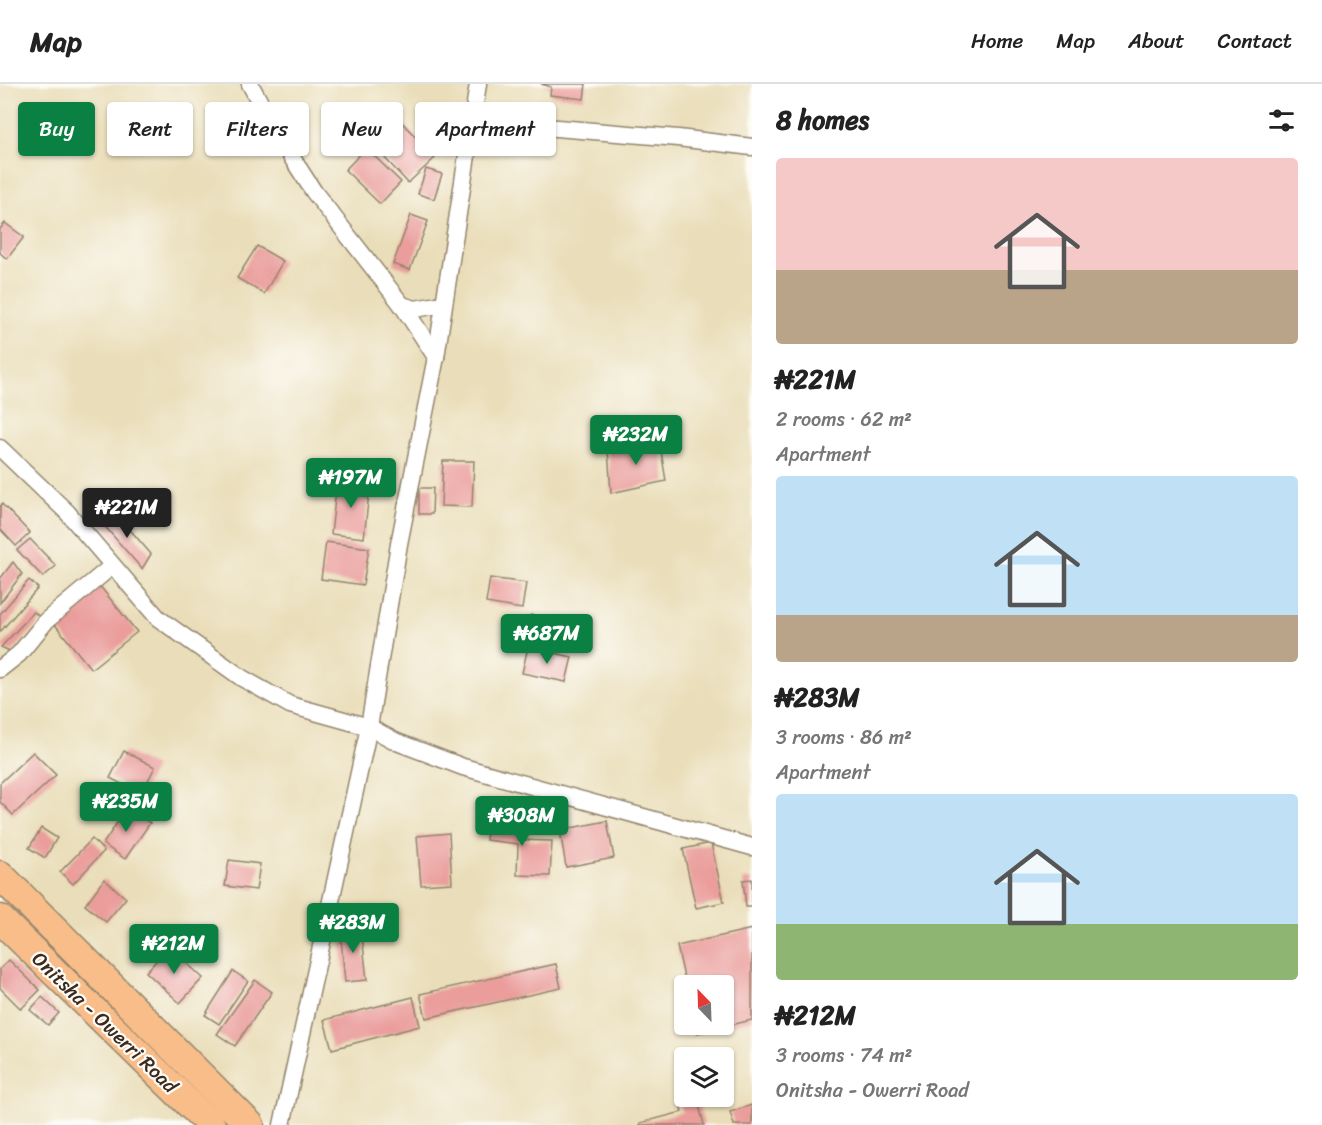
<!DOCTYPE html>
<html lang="en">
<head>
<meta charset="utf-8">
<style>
  body { margin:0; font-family:Sriracha,sans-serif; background:#f2f2f2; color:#222; height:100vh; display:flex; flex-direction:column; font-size:22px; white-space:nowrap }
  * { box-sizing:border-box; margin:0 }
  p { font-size:20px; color:#767676 }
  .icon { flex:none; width:33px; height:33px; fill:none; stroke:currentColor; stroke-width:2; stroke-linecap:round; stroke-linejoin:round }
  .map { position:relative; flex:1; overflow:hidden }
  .sheet { display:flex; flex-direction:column; background:#fff; width:570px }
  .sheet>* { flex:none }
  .banner { position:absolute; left:18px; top:18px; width:570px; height:54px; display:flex; gap:12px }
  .needle { width:39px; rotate:337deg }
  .tools { position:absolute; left:674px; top:891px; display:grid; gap:12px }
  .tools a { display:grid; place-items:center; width:60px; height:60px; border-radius:6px; background:#fff; box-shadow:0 2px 4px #0004; font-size:30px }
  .price { position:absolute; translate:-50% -51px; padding:0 14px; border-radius:6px; background:#0b8043; color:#fff; font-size:20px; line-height:39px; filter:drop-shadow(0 2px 3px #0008) }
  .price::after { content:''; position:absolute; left:50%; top:36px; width:18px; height:14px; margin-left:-9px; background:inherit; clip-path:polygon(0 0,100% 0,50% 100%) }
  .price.current { background:#222; color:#fff }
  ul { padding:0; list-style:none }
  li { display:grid; align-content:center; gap:12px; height:318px; padding:0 24px }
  li span { display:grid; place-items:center; height:186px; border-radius:6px; color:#555 }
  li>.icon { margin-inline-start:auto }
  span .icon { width:108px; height:108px; fill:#fffc; stroke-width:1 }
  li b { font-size:26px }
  h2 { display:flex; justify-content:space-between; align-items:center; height:72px; padding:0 24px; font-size:26px }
  .pill { padding:0 21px; border-radius:6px; background:#fff; box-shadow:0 2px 4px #0004; font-size:21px; line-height:54px }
  .pill.current { background:#0b8043; color:#fff }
  header { display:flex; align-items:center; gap:36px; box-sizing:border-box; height:84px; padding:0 30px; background:#fff; border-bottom:2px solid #e0e0e0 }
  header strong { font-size:28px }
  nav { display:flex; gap:33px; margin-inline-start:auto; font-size:21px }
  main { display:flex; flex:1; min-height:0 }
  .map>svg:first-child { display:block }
  .building { fill:#ea9d9b }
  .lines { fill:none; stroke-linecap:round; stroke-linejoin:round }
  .minor-casing { stroke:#92846c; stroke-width:19 }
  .trunk-casing { stroke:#92846c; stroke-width:31 }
  .minor { stroke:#fff; stroke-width:16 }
  .trunk { stroke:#f8bd89; stroke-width:28 }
  .labels { text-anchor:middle; stroke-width:4.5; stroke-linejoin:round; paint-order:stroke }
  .street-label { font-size:20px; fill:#3b2a1e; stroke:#fdfcf7 }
</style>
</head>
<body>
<header>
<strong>Map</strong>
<nav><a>Home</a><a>Map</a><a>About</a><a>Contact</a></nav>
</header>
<main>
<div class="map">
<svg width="752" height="1041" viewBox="0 0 752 1041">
  <rect width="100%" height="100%" fill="#fdfcf7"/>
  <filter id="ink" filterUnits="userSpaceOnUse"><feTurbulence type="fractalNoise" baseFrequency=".0167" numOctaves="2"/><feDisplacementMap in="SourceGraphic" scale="12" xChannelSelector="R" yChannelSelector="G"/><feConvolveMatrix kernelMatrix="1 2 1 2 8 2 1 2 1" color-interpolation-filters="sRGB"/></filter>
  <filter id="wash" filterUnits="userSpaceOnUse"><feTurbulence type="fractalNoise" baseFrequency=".008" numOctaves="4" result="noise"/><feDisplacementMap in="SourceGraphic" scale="24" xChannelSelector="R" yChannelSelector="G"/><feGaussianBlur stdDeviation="1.35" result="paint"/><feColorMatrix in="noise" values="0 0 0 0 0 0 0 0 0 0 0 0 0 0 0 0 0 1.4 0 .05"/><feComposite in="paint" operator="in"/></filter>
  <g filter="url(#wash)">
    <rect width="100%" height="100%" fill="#eadeba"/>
    <g id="blocks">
      <g class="building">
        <polygon points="541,0 586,0 584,15 550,11 551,3"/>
        <polygon points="397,33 435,74 408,99 370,58"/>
        <polygon points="366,64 401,98 380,120 345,86"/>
        <polygon points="426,85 442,90 434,115 418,110"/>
        <polygon points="411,131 428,137 410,186 393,180"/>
        <polygon points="5,139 24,153 7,175 0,169 0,145"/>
        <polygon points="257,162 283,177 264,210 237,194"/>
        <polygon points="659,355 666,397 611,409 608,365"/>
        <polygon points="443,377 474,377 472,423 441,422"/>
        <polygon points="337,397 370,400 364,454 331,450"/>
        <polygon points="419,404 433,404 432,430 419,430"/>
        <polygon points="2,420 30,449 16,462 0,445 0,423"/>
        <polygon points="114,427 151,470 142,485 101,438"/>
        <polygon points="30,455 56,482 43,493 17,466"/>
        <polygon points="326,458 369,464 363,501 321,495"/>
        <polygon points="13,478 22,490 0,519 0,495"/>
        <polygon points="490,494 526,499 522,525 486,519"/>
        <polygon points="29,496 38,504 0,548 0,530"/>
        <polygon points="99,501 137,548 91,585 53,538"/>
        <polygon points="34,528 42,535 12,568 1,563"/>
        <polygon points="531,531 546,539 528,563 515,553"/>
        <polygon points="528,563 572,573 566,598 522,589"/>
        <polygon points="124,667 155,683 141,710 110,694"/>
        <polygon points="33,668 56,691 13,731 0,718 0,699"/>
        <polygon points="127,724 150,739 125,775 103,760"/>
        <polygon points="489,733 520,737 518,756 552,757 550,792 517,791 518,760 486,756"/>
        <polygon points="607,737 614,774 566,783 560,746"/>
        <polygon points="41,744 57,754 45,774 29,764"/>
        <polygon points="449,749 452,799 421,801 417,752"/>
        <polygon points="92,755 104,767 73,800 60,788"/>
        <polygon points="711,759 724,818 696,824 683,765"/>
        <polygon points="229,776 260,780 256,806 225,802"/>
        <polygon points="104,795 126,814 106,838 85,821"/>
        <polygon points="752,795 752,823 746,823 743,796"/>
        <polygon points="361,842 367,896 345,898 340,844"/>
        <polygon points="752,845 752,936 697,949 695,940 723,940 723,902 686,902 677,862"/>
        <polygon points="169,863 203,894 180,919 146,888"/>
        <polygon points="9,876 40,906 21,925 0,904 0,885"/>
        <polygon points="556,880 561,904 426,934 420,910"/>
        <polygon points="233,887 248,897 219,940 205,931"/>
        <polygon points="255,896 272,908 235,962 217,950"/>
        <polygon points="42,913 59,929 48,941 30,926"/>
        <polygon points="413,913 420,942 332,965 324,936"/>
        <polygon points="684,1002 684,1012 697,1012 704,1041 640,1041 640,1039 682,1028 677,1004"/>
        <polygon points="752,1021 752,1041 734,1041 730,1028"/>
      </g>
    </g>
  </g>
  <g filter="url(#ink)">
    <use href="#blocks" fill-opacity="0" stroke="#92846c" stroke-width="1.5"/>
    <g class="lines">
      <defs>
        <g id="minor">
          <polyline points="250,0 280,55 314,108 402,221 436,273"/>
          <polyline points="472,37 678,54 752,63"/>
          <polyline points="402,221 415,225 443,220"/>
          <polyline points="0,364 67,428 158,534 242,594 290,621 369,643 397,658 463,683 752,763"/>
          <polyline points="0,585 19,570 47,536 112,482"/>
          <polyline points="282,1041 369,643 399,460 436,273 478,0"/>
        </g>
        <g id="trunk">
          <polyline points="0,791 250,1041"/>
          <polyline points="0,835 211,1041"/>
        </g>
      </defs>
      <use href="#minor" class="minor-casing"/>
      <use href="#trunk" class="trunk-casing"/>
      <use href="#minor" class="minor"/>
      <use href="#trunk" class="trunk"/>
    </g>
  </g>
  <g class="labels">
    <g class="street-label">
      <text transform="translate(105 938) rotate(44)" y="7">Onitsha - Owerri Road</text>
    </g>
  </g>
</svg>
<div class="tools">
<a><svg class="needle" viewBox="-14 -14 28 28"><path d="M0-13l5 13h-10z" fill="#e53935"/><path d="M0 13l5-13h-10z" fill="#767676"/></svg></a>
<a><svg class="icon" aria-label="layers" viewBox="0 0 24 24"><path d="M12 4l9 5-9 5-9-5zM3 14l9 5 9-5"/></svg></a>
</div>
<b class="price" style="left:636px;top:382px">₦232M</b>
<b class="price" style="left:351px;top:425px">₦197M</b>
<b class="price current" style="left:127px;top:455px">₦221M</b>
<b class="price" style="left:547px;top:581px">₦687M</b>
<b class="price" style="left:126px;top:749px">₦235M</b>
<b class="price" style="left:522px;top:763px">₦308M</b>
<b class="price" style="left:353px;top:870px">₦283M</b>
<b class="price" style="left:174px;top:891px">₦212M</b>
<div class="banner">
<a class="pill current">Buy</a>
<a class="pill">Rent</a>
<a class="pill">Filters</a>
<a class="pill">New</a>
<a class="pill">Apartment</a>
</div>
</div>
<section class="sheet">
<h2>8 homes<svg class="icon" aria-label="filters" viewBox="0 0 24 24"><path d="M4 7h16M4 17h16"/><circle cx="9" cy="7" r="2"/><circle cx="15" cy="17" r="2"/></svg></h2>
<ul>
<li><span style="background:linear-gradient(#f6c9c9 60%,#b9a48a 0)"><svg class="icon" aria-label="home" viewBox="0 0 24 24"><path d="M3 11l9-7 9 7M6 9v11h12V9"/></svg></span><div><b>₦221M</b><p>2 rooms · 62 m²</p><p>Apartment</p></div></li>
<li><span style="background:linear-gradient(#bfe0f5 75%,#b9a48a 0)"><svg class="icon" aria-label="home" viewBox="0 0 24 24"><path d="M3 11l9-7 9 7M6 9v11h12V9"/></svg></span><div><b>₦283M</b><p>3 rooms · 86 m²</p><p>Apartment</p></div></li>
<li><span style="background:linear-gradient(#bfe0f5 70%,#8fb573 0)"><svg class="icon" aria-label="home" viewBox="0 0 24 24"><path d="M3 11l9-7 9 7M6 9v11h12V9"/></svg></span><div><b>₦212M</b><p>3 rooms · 74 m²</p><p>Onitsha - Owerri Road</p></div></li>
</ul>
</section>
</main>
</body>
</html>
